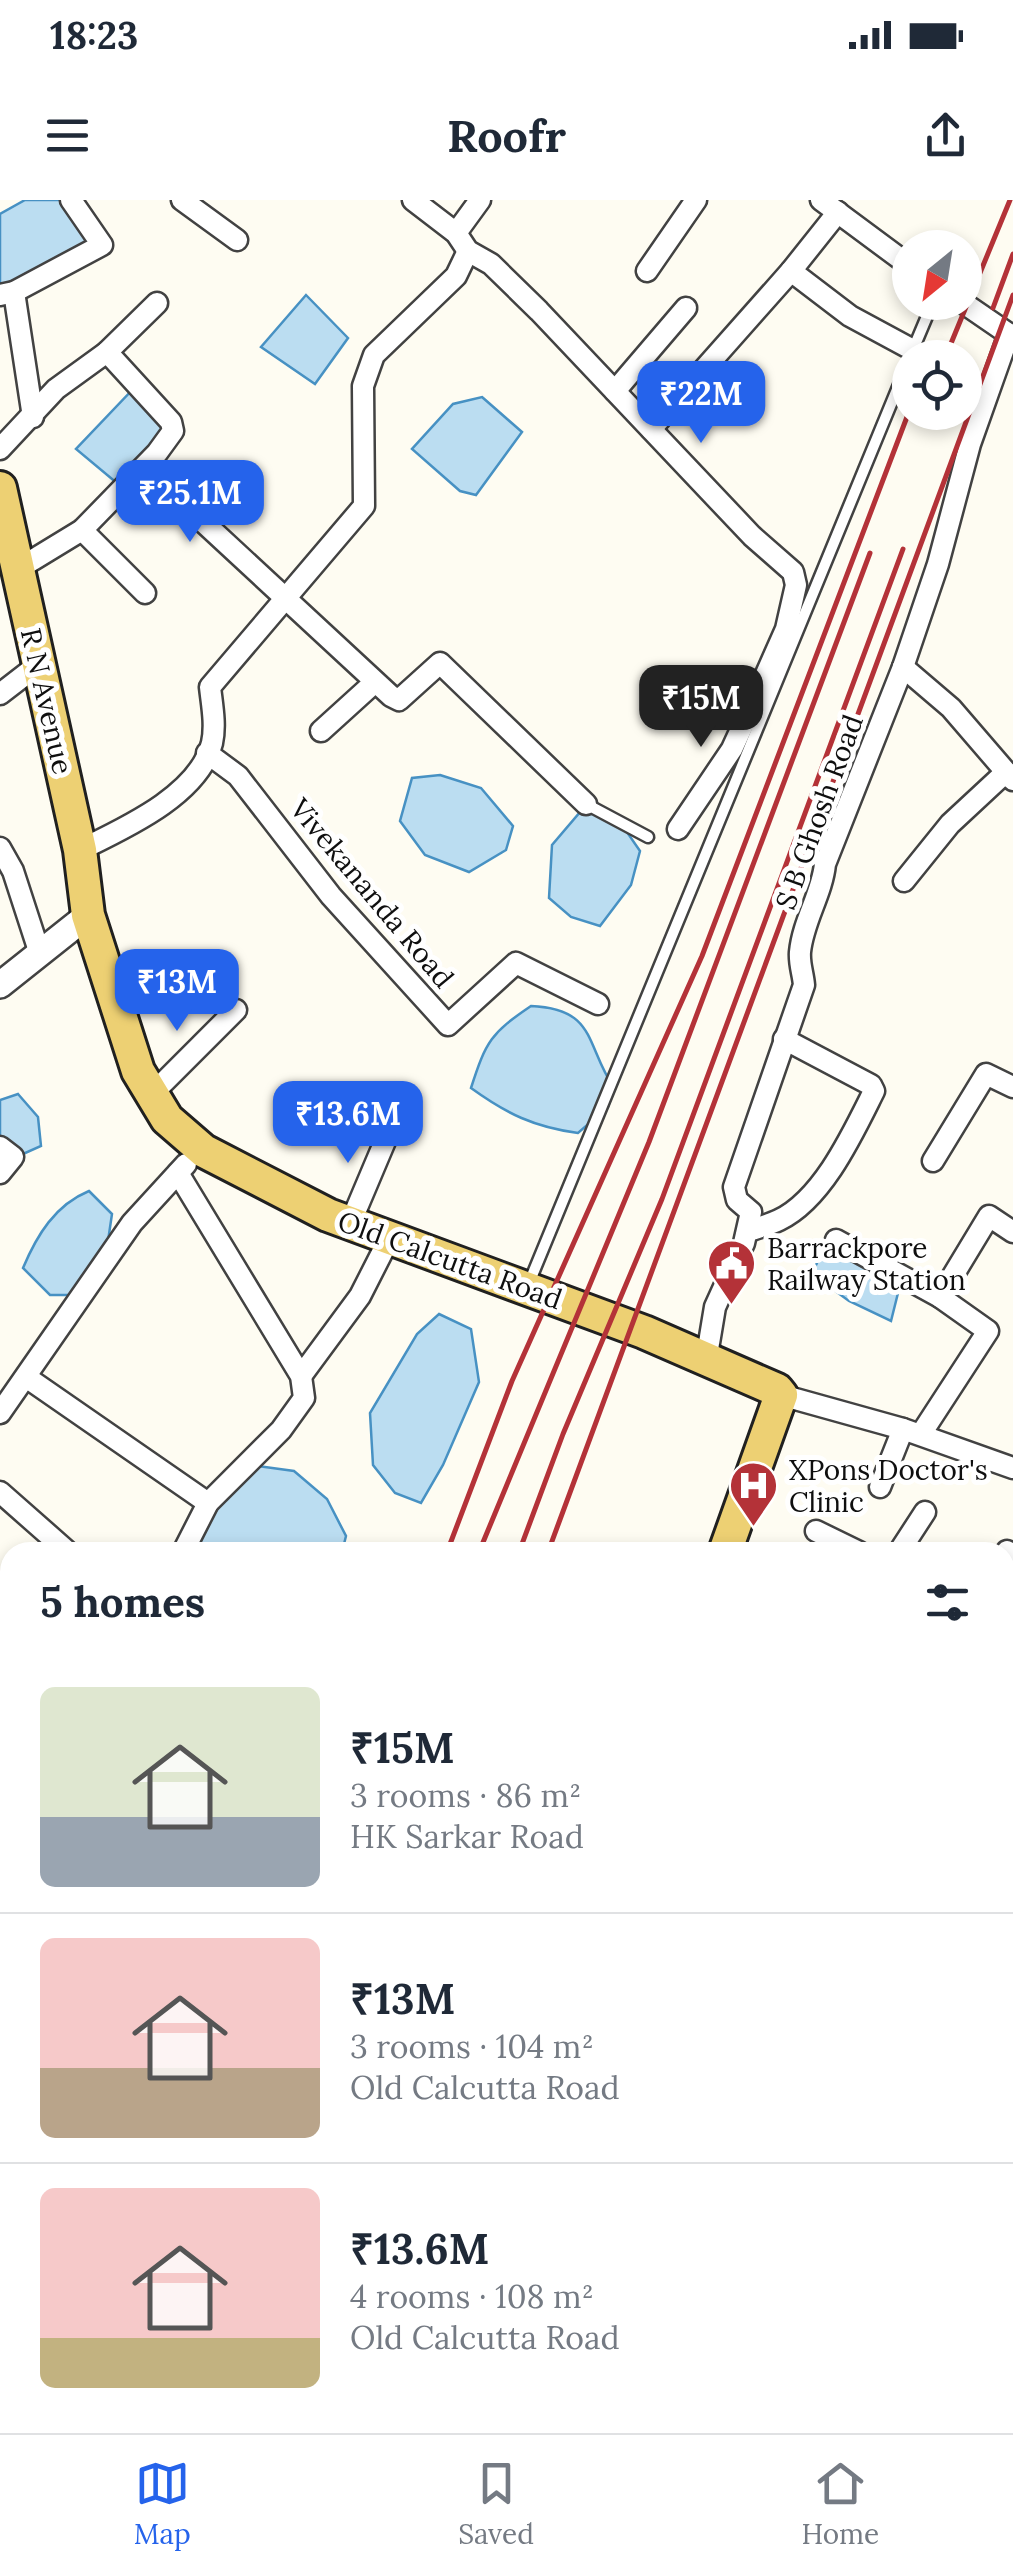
<!DOCTYPE html>
<html lang="en">
<head>
<meta charset="utf-8">
<style>
  body { margin:0; font-family:Lora,serif; background:#f2f2f3; color:#1f2937; height:100vh; display:flex; flex-direction:column; font-size:38px; white-space:nowrap }
  * { box-sizing:border-box; margin:0 }
  p { font-size:32px; color:#747a83 }
  .icon { flex:none; width:55px; height:55px; fill:none; stroke:currentColor; stroke-width:2; stroke-linecap:round; stroke-linejoin:round }
  .map { position:relative; flex:1; overflow:hidden }
  .panel { position:absolute; left:0px; top:1342px; width:1015px; height:892px; display:flex; flex-direction:column; background:#fff; border-radius:30px 30px 0 0; box-shadow:0 5px 15px #0003 }
  .panel>* { flex:none }
  .needle { width:65px; rotate:210deg }
  .tools { position:absolute; left:892px; top:30px; display:grid; gap:20px }
  .tools a { display:grid; place-items:center; width:90px; height:90px; border-radius:50%; background:#fff; box-shadow:0 5px 15px #0003; font-size:50px }
  .price { position:absolute; translate:-50% -85px; padding:0 22px; border-radius:20px; background:#2563eb; color:#fff; font-size:32px; line-height:65px; filter:drop-shadow(0 2px 5px #0008) }
  .price::after { content:''; position:absolute; left:50%; top:60px; width:30px; height:22px; margin-left:-15px; background:inherit; clip-path:polygon(0 0,100% 0,50% 100%) }
  .price.current { background:#222; color:#fff }
  ul { padding:0; list-style:none }
  li { display:flex; align-items:center; gap:30px; height:250px; padding:0 40px }
  li+li { border-top:2px solid #e0e1e3 }
  li span { display:grid; place-items:center; flex:none; width:280px; height:200px; border-radius:15px; color:#555 }
  li>.icon { margin-inline-start:auto }
  span .icon { width:120px; height:120px; fill:#fffc; stroke-width:1 }
  li b { font-size:42px }
  h2 { display:flex; justify-content:space-between; align-items:center; height:120px; padding:0 40px; font-size:42px }
  .status { display:flex; justify-content:space-between; align-items:center; height:70px; padding:0 50px; background:#fff; direction:ltr }
  .status svg { height:28px; fill:currentColor }
  header { display:flex; justify-content:space-between; align-items:center; height:130px; padding:0 40px; background:#fff; font-size:45px; font-weight:700 }
  .dock { display:flex; justify-content:space-around; align-items:center; height:140px; border-top:2px solid #e0e1e3; background:#fff; font-size:28px; color:#747a83 }
  .dock a { display:grid; justify-items:center; gap:5px }
  .dock .current { color:#2563eb }
  .map>svg:first-child { display:block }
  .industrial { fill:#ece4ed }
  .water { fill:#bbddf1; stroke:#4791c3; stroke-width:2.5 }
  .lines { fill:none; stroke-linecap:round; stroke-linejoin:round }
  .service-casing { stroke:#424242; stroke-width:15 }
  .minor-casing { stroke:#424242; stroke-width:25 }
  .tertiary-casing { stroke:#424242; stroke-width:30 }
  .primary-casing { stroke:#202020; stroke-width:38 }
  .service { stroke:#fff; stroke-width:10 }
  .minor { stroke:#fff; stroke-width:20 }
  .tertiary { stroke:#fff; stroke-width:25 }
  .primary { stroke:#edd073; stroke-width:32 }
  .rail { stroke:#b43238; stroke-width:5 }
  .labels { text-anchor:middle; stroke-width:10; stroke-linejoin:round; paint-order:stroke }
  .street-label { font-size:28px; fill:#0f0f0f; stroke:#fff }
  .poi-label { font-size:28px; fill:#0f0f0f; stroke:#fff; text-anchor:start }
</style>
</head>
<body>
<div class="status"><b>18:23</b><svg viewBox="0 0 49 12"><path d="M0 12V9h3v3zM5 12V6h3v6zM10 12V3h3v9zM15 12V0h3v12zM26 1h20v11H26zM47 4h2v5h-2z"/></svg></div>
<header><svg class="icon" aria-label="menu" viewBox="0 0 24 24"><path d="M4 6h16M4 12h16M4 18h16"/></svg>Roofr<svg class="icon" aria-label="share" viewBox="0 0 24 24"><path d="M12 15V3M7 8l5-5 5 5M5 13v7h14v-7"/></svg></header>
<div class="map">
<svg width="1013" height="2233" viewBox="0 0 1013 2233">
  <rect width="100%" height="100%" fill="#fefcf2"/>
  <polygon class="industrial" points="10,2144 10,2225 101,2225 98,2233 0,2233 0,2164"/>
  <g class="water">
    <polygon points="25,0 66,0 98,38 0,93 0,14"/>
    <polygon points="306,95 348,138 315,184 261,147"/>
    <polygon points="135,187 171,223 118,284 76,249"/>
    <polygon points="482,197 522,232 476,295 460,291 412,249 453,204"/>
    <polygon points="440,575 481,588 513,626 506,650 469,672 425,655 400,621 412,578"/>
    <polygon points="581,611 618,619 640,651 631,685 600,726 571,717 549,698 552,645"/>
    <path d="M531 806C597 809 585 845 614 888L608 907 578 933C534 927 507 914 471 888 486 841 491 833 531 806Z"/>
    <polygon points="18,894 38,917 41,946 23,954 0,936 0,900"/>
    <path d="M89 991 112 1014 108 1041 70 1095H50L23 1068C37 1035 55 1005 89 991Z"/>
    <polygon points="842,1041 900,1085 891,1121 849,1101 812,1074 821,1054"/>
    <polygon points="439,1114 471,1129 479,1182 443,1265 421,1303 395,1293 373,1265 370,1213 417,1134"/>
    <polygon points="251,1265 294,1271 327,1299 346,1336 342,1352 191,1352 220,1285"/>
  </g>
  <g class="lines">
    <defs>
      <g id="service">
        <polyline points="912,152 933,102"/>
        <polyline points="586,604 648,637"/>
        <polyline points="529,1083 910,158"/>
        <polyline points="86,2233 86,2225"/>
      </g>
      <g id="minor">
        <polyline points="182,0 237,40"/>
        <polyline points="413,0 456,33 468,51 491,64 539,111 752,336 793,372 796,385 786,429 759,490 732,549 678,629"/>
        <polyline points="821,0 910,66"/>
        <polyline points="838,12 791,71 850,116 913,150"/>
        <polyline points="456,33 480,0"/>
        <polyline points="647,71 696,0"/>
        <polyline points="14,92 33,217"/>
        <polyline points="0,95 14,92 102,45 71,0"/>
        <polyline points="962,102 1013,137"/>
        <polyline points="615,191 686,108"/>
        <polyline points="651,229 791,71"/>
        <polyline points="0,249 56,189 107,152 157,103"/>
        <polyline points="214,280 188,308 391,496 399,500 440,463 586,604"/>
        <polyline points="82,330 145,393"/>
        <polyline points="18,369 82,330 157,253 173,231 171,222 107,152"/>
        <polyline points="903,467 951,508 1013,580"/>
        <polyline points="0,494 39,464"/>
        <polyline points="321,531 375,482"/>
        <polyline points="207,553 238,576 331,696 448,825 516,763 598,804"/>
        <polyline points="0,648 13,671 39,751"/>
        <path d="M80 650C125 628 199 595 212 543 216 525 212 505 210 487L364 306 363 186 374 155 456 76 468 51"/>
        <polyline points="904,681 950,624 1006,572"/>
        <polyline points="153,893 236,810"/>
        <polyline points="0,947 13,957 0,973"/>
        <polyline points="933,961 986,874 1013,887"/>
        <polyline points="178,973 301,1176 304,1198 281,1230 208,1303 183,1352"/>
        <polyline points="350,1024 391,927"/>
        <path d="M749 1031C759 1027 769 1025 779 1020 823 999 853 933 874 891L871 885 784 839"/>
        <polyline points="836,1040 940,1097"/>
        <path d="M706 1161 715 1107 744 1043 751 1012 737 1000 734 987 804 785C803 773 799 764 800 752 803 721 822 694 825 664L903 467 938 364 970 244 1009 134"/>
        <polyline points="301,1176 360,1096 389,1039"/>
        <polyline points="26,1177 208,1303"/>
        <polyline points="781,1195 903,1229 1013,1268"/>
        <polyline points="0,1213 132,1023 186,964"/>
        <polyline points="921,1234 988,1131 940,1097 989,1016 1013,1032"/>
        <polyline points="880,1287 903,1229"/>
        <polyline points="0,1292 68,1352"/>
        <polyline points="816,1331 859,1352"/>
        <polyline points="1007,1351 1013,1355"/>
        <polyline points="899,1352 925,1312"/>
        <polyline points="1005,1413 1013,1419"/>
        <polyline points="1005,1472 1013,1477"/>
        <polyline points="0,1503 10,1498"/>
        <polyline points="1005,1514 1013,1521"/>
        <polyline points="1005,1582 1013,1575"/>
        <path d="M0 1604C8 1620 11 1638 0 1654"/>
        <polyline points="0,1676 10,1685"/>
        <polyline points="0,1874 10,1876"/>
        <polyline points="0,2012 10,2020"/>
        <polyline points="1005,2032 1013,2023"/>
        <polyline points="0,2086 10,2078"/>
        <polyline points="578,2225 590,2233"/>
        <polyline points="691,2233 701,2225"/>
        <polyline points="865,2233 872,2225"/>
      </g>
      <polyline id="tertiary" points="0,785 88,715"/>
      <g id="primary">
        <polyline points="0,288 80,650 88,715 138,871 167,919 204,951 328,1015 644,1132 777,1190 781,1195 725,1352"/>
        <polyline points="921,2225 928,2233"/>
        <polyline points="396,2233 399,2225"/>
      </g>
    </defs>
    <use href="#service" class="service-casing"/>
    <use href="#minor" class="minor-casing"/>
    <use href="#tertiary" class="tertiary-casing"/>
    <use href="#primary" class="primary-casing"/>
    <use href="#service" class="service"/>
    <use href="#minor" class="minor"/>
    <use href="#tertiary" class="tertiary"/>
    <use href="#primary" class="primary"/>
    <g class="rail">
      <polyline points="993,108 1013,54"/>
      <polyline points="945,158 1010,0"/>
      <polyline points="447,1352 512,1181 702,756 910,209"/>
      <polyline points="479,1352 649,942 870,353"/>
      <polyline points="519,1352 563,1234 662,999 903,349"/>
      <polyline points="548,1352 1013,95"/>
      <polyline points="121,2233 124,2225"/>
      <polyline points="151,2233 154,2225"/>
      <polyline points="183,2233 186,2225"/>
      <polyline points="222,2233 225,2225"/>
    </g>
  </g>
  <defs>
    <symbol id="civic-pin" viewBox="-11 -11 22 30"><path d="M0 17L-7.5 6A9.5 9.5 0 1 1 7.5 6Z" fill="#b43238" stroke="#fff"/><path d="M-.6-6.5H3V-4.5H.6V-3L4-1V1h2V6H-6V1h2V-1L-.6-3ZM-1.2 2.5V6h2.4V2.5Z" fill="#fff"/></symbol>
    <symbol id="hospital-pin" viewBox="-11 -11 22 30"><path d="M0 17L-7.5 6A9.5 9.5 0 1 1 7.5 6Z" fill="#b43238" stroke="#fff"/><path d="M-5-5h3v3.5h4V-5h3V5h-3V1.5h-4V5h-3Z" fill="#fff"/></symbol>
  </defs>
  <g fill-rule="evenodd">
    <use href="#civic-pin" x="704" y="1036" width="55" height="75"/>
    <use href="#hospital-pin" x="726" y="1258" width="55" height="75"/>
  </g>
  <g class="labels">
    <g class="street-label">
      <text transform="translate(47 501) rotate(77)" y="10">R N Avenue</text>
      <text transform="translate(819 612) rotate(-70)" y="10">S B Ghosh Road</text>
      <text transform="translate(372 693) rotate(50)" y="10">Vivekananda Road</text>
      <text transform="translate(450 1060) rotate(20)" y="10">Old Calcutta Road</text>
    </g>
    <g class="poi-label">
      <text x="767" y="1058">Barrackpore<tspan x="767" dy="32">Railway Station</tspan></text>
      <text x="789" y="1280">XPons Doctor's<tspan x="789" dy="32">Clinic</tspan></text>
    </g>
  </g>
</svg>
<div class="tools">
<a><svg class="needle" viewBox="-14 -14 28 28"><path d="M0-13l5 13h-10z" fill="#e53935"/><path d="M0 13l5-13h-10z" fill="#747a83"/></svg></a>
<a><svg class="icon" aria-label="locate" viewBox="0 0 24 24"><circle cx="12" cy="12" r="6"/><path d="M12 2v4M12 18v4M2 12h4M18 12h4"/></svg></a>
</div>
<b class="price" style="left:701px;top:246px">₹22M</b>
<b class="price" style="left:190px;top:345px">₹25.1M</b>
<b class="price current" style="left:701px;top:550px">₹15M</b>
<b class="price" style="left:177px;top:834px">₹13M</b>
<b class="price" style="left:348px;top:966px">₹13.6M</b>
<section class="panel">
<h2>5 homes<svg class="icon" aria-label="filters" viewBox="0 0 24 24"><path d="M4 7h16M4 17h16"/><circle cx="9" cy="7" r="2"/><circle cx="15" cy="17" r="2"/></svg></h2>
<ul>
<li><span style="background:linear-gradient(#dfe7d0 65%,#9aa5b1 0)"><svg class="icon" aria-label="home" viewBox="0 0 24 24"><path d="M3 11l9-7 9 7M6 9v11h12V9"/></svg></span><div><b>₹15M</b><p>3 rooms · 86 m²</p><p>HK Sarkar Road</p></div></li>
<li><span style="background:linear-gradient(#f6c9c9 65%,#b9a48a 0)"><svg class="icon" aria-label="home" viewBox="0 0 24 24"><path d="M3 11l9-7 9 7M6 9v11h12V9"/></svg></span><div><b>₹13M</b><p>3 rooms · 104 m²</p><p>Old Calcutta Road</p></div></li>
<li><span style="background:linear-gradient(#f6c9c9 75%,#c2b280 0)"><svg class="icon" aria-label="home" viewBox="0 0 24 24"><path d="M3 11l9-7 9 7M6 9v11h12V9"/></svg></span><div><b>₹13.6M</b><p>4 rooms · 108 m²</p><p>Old Calcutta Road</p></div></li>
</ul>
</section>
</div>
<nav class="dock">
<a class="current"><svg class="icon" aria-label="map" viewBox="0 0 24 24"><path d="M3 6l6-2 6 2 6-2v14l-6 2-6-2-6 2zM9 4v14M15 6v14"/></svg>Map</a>
<a><svg class="icon" aria-label="saved" viewBox="0 0 24 24"><path d="M7 4h10v16l-5-4-5 4z"/></svg>Saved</a>
<a><svg class="icon" aria-label="home" viewBox="0 0 24 24"><path d="M3 11l9-7 9 7M6 9v11h12V9"/></svg>Home</a>
</nav>
</body>
</html>
